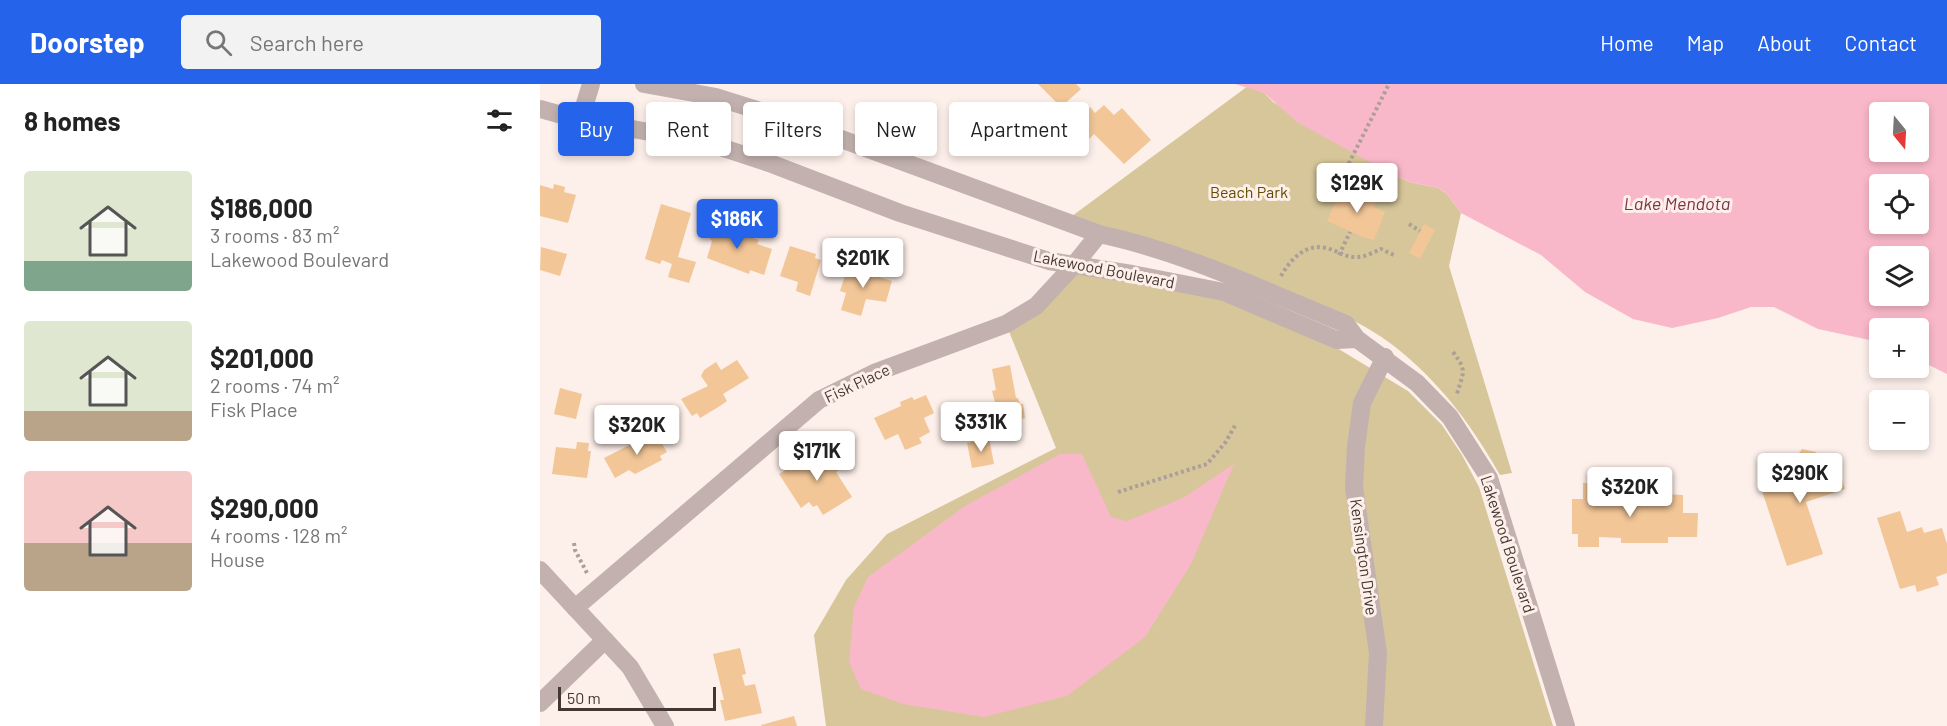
<!DOCTYPE html>
<html lang="en">
<head>
<meta charset="utf-8">
<style>
  body { margin:0; font-family:Barlow,sans-serif; background:#f2f2f2; color:#222; height:100vh; display:flex; flex-direction:column; font-size:22px; white-space:nowrap }
  * { box-sizing:border-box; margin:0 }
  p { font-size:20px; color:#767676 }
  .icon { flex:none; width:33px; height:33px; fill:none; stroke:currentColor; stroke-width:2; stroke-linecap:round; stroke-linejoin:round }
  .map { position:relative; flex:1; overflow:hidden }
  .drawer { display:flex; flex-direction:column; background:#fff; width:540px }
  .drawer>* { flex:none }
  .hud { position:absolute; left:18px; top:18px; width:570px; height:54px; display:flex; gap:12px }
  .needle { width:39px; rotate:162deg }
  .controls { position:absolute; left:1329px; top:18px; display:grid; gap:12px }
  .controls a { display:grid; place-items:center; width:60px; height:60px; border-radius:6px; background:#fff; box-shadow:0 3px 9px #0003; font-size:30px }
  .scale { position:absolute; left:18px; bottom:15px; width:158px; box-sizing:border-box; padding-left:6px; border:3px solid #443731; border-top:0; font-size:16px; line-height:21px; white-space:nowrap; color:#443731; -webkit-text-stroke:4px #fdefe9; paint-order:stroke }
  .price { position:absolute; translate:-50% -51px; padding:0 14px; border-radius:6px; background:#fff; color:#222; font-size:20px; line-height:39px; filter:drop-shadow(0 2px 3px #0008) }
  .price::after { content:''; position:absolute; left:50%; top:36px; width:18px; height:14px; margin-left:-9px; background:inherit; clip-path:polygon(0 0,100% 0,50% 100%) }
  .price.on { background:#2563eb; color:#fff }
  ul { padding:0; list-style:none }
  li { display:flex; align-items:center; gap:18px; height:150px; padding:0 24px }
  li span { display:grid; place-items:center; flex:none; width:168px; height:120px; border-radius:6px; color:#555 }
  li>.icon { margin-inline-start:auto }
  span .icon { width:72px; height:72px; fill:#fffc; stroke-width:1 }
  li b { font-size:26px }
  h2 { display:flex; justify-content:space-between; align-items:center; height:72px; padding:0 24px; font-size:26px }
  .chip { padding:0 21px; border-radius:6px; background:#fff; box-shadow:0 3px 9px #0003; font-size:21px; line-height:54px }
  .chip.on { background:#2563eb; color:#fff }
  header { display:flex; align-items:center; gap:36px; box-sizing:border-box; height:84px; padding:0 30px; background:#2563eb; color:#fff }
  header strong { font-size:28px }
  nav { display:flex; gap:33px; margin-inline-start:auto; font-size:21px }
  .search { width:420px; height:54px; background:#f2f2f2; display:flex; align-items:center; gap:15px; box-sizing:border-box; padding:0 21px; border-radius:6px; color:#767676; font-size:22px }
  main { display:flex; flex:1; min-height:0 }
  .map>svg:first-child { display:block }
  .green { fill:#d6c69a }
  .water { fill:#f9b8c9; fill-rule:evenodd }
  .building { fill:#f2c697 }
  .lines { fill:none; stroke-linecap:round; stroke-linejoin:round }
  .path { stroke:#ac9f99; stroke-width:4; stroke-dasharray:3 3; stroke-linecap:butt }
  .minor { stroke:#c2b1af; stroke-width:18 }
  .labels { text-anchor:middle; stroke-width:6; stroke-linejoin:round; paint-order:stroke }
  .park-label { font-size:16px; fill:#624c01; stroke:#fdefe9 }
  .street-label { font-size:16px; fill:#443731; stroke:#fdefe9 }
  .water-label { font-size:18px; font-style:italic; fill:#7c314b; stroke:#fdefe9 }
</style>
</head>
<body>
<header>
<strong>Doorstep</strong>
<div class="search"><svg class="icon" aria-label="search" viewBox="0 0 24 24"><circle cx="10" cy="10" r="6"/><path d="M15 15l6 6"/></svg>Search here</div>
<nav><a>Home</a><a>Map</a><a>About</a><a>Contact</a></nav>
</header>
<main>
<section class="drawer">
<h2>8 homes<svg class="icon" aria-label="filters" viewBox="0 0 24 24"><path d="M4 7h16M4 17h16"/><circle cx="9" cy="7" r="2"/><circle cx="15" cy="17" r="2"/></svg></h2>
<ul>
<li><span style="background:linear-gradient(#dfe7d0 75%,#7fa58c 0)"><svg class="icon" aria-label="home" viewBox="0 0 24 24"><path d="M3 11l9-7 9 7M6 9v11h12V9"/></svg></span><div><b>$186,000</b><p>3 rooms · 83 m²</p><p>Lakewood Boulevard</p></div></li>
<li><span style="background:linear-gradient(#dfe7d0 75%,#b9a48a 0)"><svg class="icon" aria-label="home" viewBox="0 0 24 24"><path d="M3 11l9-7 9 7M6 9v11h12V9"/></svg></span><div><b>$201,000</b><p>2 rooms · 74 m²</p><p>Fisk Place</p></div></li>
<li><span style="background:linear-gradient(#f6c9c9 60%,#b9a48a 0)"><svg class="icon" aria-label="home" viewBox="0 0 24 24"><path d="M3 11l9-7 9 7M6 9v11h12V9"/></svg></span><div><b>$290,000</b><p>4 rooms · 128 m²</p><p>House</p></div></li>
</ul>
</section>
<div class="map">
<svg width="1407" height="642" viewBox="0 0 1407 642">
  <rect width="100%" height="100%" fill="#fdefe9"/>
  <g class="green">
    <path d="M708 2 724 9 733 18 837 82 869 98 898 104 907 110 921 129 909 182 972 389 960 391C934 345 905 305 865 271 816 228 753 212 692 193 636 174 580 156 524 138Z"/>
    <polygon points="534,181 645,201 797,264 868,307 902,341 922,371 939,403 1013,642 286,642 274,551 306,496 347,450 516,364 466,240"/>
  </g>
  <g class="water">
    <path d="M695 0H1407V290L1379 276 1378 244H1340L1339 258 1278 245 1234 223H1211L1178 234 1132 244 1093 235 1045 208 1001 171 921 129 907 110 898 104 869 98 837 82 757 38 724 9ZM1340 28H1378V68H1340ZM1340 100H1378V140H1340ZM1340 172H1378V212H1340Z"/>
    <polygon points="520,370 542,370 571,433 587,437 643,414 694,380 651,480 605,553 527,612 444,633 363,620 321,605 309,578 314,523 328,493 425,422"/>
  </g>
  <g class="building">
    <polygon points="498,0 536,0 541,5 521,23"/>
    <polygon points="564,21 574,31 582,24 611,56 584,80 554,50 548,56 532,39 550,23 555,29"/>
    <polygon points="14,100 25,103 24,108 36,111 28,139 0,132 0,101 13,105"/>
    <polygon points="813,104 838,113 834,123 845,128 834,156 823,153 787,137 799,110 809,113"/>
    <polygon points="121,120 151,129 138,173 156,178 149,199 128,193 132,180 122,176 120,180 105,175"/>
    <polygon points="184,135 195,148 219,156 217,160 232,165 224,191 210,186 209,190 167,174 172,157 166,150"/>
    <polygon points="884,140 895,146 880,175 869,169"/>
    <polygon points="250,162 276,170 275,174 281,176 270,212 256,207 258,198 240,192"/>
    <polygon points="1,163 27,170 20,192 0,186"/>
    <polygon points="309,179 332,184 329,190 352,197 346,218 326,215 321,232 301,226 306,209 300,207"/>
    <polygon points="197,276 209,294 183,310 187,317 180,322 160,334 157,329 152,332 141,315 168,302 161,292 164,286 176,278 181,286"/>
    <polygon points="470,281 476,314 478,314 480,320 483,320 485,334 480,335 482,348 464,352 452,307 456,306 452,285"/>
    <polygon points="20,304 42,310 36,335 14,330"/>
    <polygon points="386,311 394,329 384,334 390,348 379,354 382,359 365,366 358,350 345,356 334,334 361,322 360,318 372,313 374,316"/>
    <polygon points="115,348 127,368 120,372 122,376 95,390 89,386 75,394 64,374"/>
    <polygon points="449,354 454,380 432,384 427,359"/>
    <polygon points="37,358 49,359 48,367 51,367 47,394 12,390 16,363 36,365"/>
    <polygon points="1262,365 1276,368 1280,379 1295,373 1305,405 1266,418 1283,470 1247,482 1220,401 1257,388 1253,377"/>
    <polygon points="275,367 277,371 283,368 285,371 292,367 302,384 296,388 312,413 283,431 277,421 273,423 269,418 261,424 239,390"/>
    <polygon points="1043,399 1064,399 1064,415 1092,415 1092,409 1100,406 1116,409 1115,415 1123,410 1143,411 1143,429 1158,429 1157,453 1128,453 1128,459 1081,459 1081,454 1059,453 1059,463 1038,463 1038,450 1032,450 1032,415 1043,415"/>
    <polygon points="1360,427 1367,448 1382,443 1384,449 1402,444 1407,460 1407,489 1396,493 1399,501 1377,508 1375,501 1360,505 1337,434"/>
    <polygon points="200,564 206,590 202,591 205,602 215,600 222,629 185,637 180,616 184,616 173,570"/>
    <polygon points="254,632 257,642 222,642 221,641"/>
  </g>
  <g class="lines">
    <g class="path">
      <polyline points="806,85 849,0"/>
      <polyline points="869,140 880,147"/>
      <polyline points="799,171 810,148"/>
      <path d="M741 192C750 176 765 159 786 164 797 166 805 174 818 173 825 173 834 168 841 165L854 171"/>
      <path d="M913 268C928 288 923 288 917 310"/>
      <polyline points="578,408 667,380 685,359 696,340"/>
      <polyline points="34,459 35,466 48,491"/>
    </g>
    <g class="minor">
      <path d="M104 0 176 13 255 38 559 150C644 168 725 207 806 240L817 255 877 299 910 333 949 394 1026 642"/>
      <polyline points="0,25 40,36 162,57 232,80 360,129 509,177 592,190 684,208 797,256 817,255"/>
      <polyline points="40,36 51,0"/>
      <polyline points="0,486 90,583 125,642"/>
      <polyline points="35,524 279,316 334,289 466,240 496,222 534,181 559,150"/>
      <polyline points="0,619 65,556"/>
      <polyline points="834,642 838,569 814,403 816,363 822,319 845,273"/>
    </g>
  </g>
  <g class="labels">
    <g class="park-label">
      <text x="709" y="114">Beach Park</text>
    </g>
    <g class="street-label">
      <text transform="translate(564 185) rotate(11)" y="6">Lakewood Boulevard</text>
      <text transform="translate(317 299) rotate(-25)" y="6">Fisk Place</text>
      <text transform="translate(968 460) rotate(72)" y="6">Lakewood Boulevard</text>
      <text transform="translate(824 473) rotate(82)" y="6">Kensington Drive</text>
    </g>
    <g class="water-label">
      <text x="1137" y="126">Lake Mendota</text>
    </g>
  </g>
</svg>
<div class="controls">
<a><svg class="needle" viewBox="-14 -14 28 28"><path d="M0-13l5 13h-10z" fill="#e53935"/><path d="M0 13l5-13h-10z" fill="#767676"/></svg></a>
<a><svg class="icon" aria-label="locate" viewBox="0 0 24 24"><circle cx="12" cy="12" r="6"/><path d="M12 2v4M12 18v4M2 12h4M18 12h4"/></svg></a>
<a><svg class="icon" aria-label="layers" viewBox="0 0 24 24"><path d="M12 4l9 5-9 5-9-5zM3 14l9 5 9-5"/></svg></a>
<a>+</a>
<a>−</a>
</div>
<div class="scale">50 m</div>
<b class="price" style="left:817px;top:130px">$129K</b>
<b class="price on" style="left:197px;top:166px">$186K</b>
<b class="price" style="left:323px;top:205px">$201K</b>
<b class="price" style="left:441px;top:369px">$331K</b>
<b class="price" style="left:97px;top:372px">$320K</b>
<b class="price" style="left:277px;top:398px">$171K</b>
<b class="price" style="left:1260px;top:420px">$290K</b>
<b class="price" style="left:1090px;top:434px">$320K</b>
<div class="hud">
<a class="chip on">Buy</a>
<a class="chip">Rent</a>
<a class="chip">Filters</a>
<a class="chip">New</a>
<a class="chip">Apartment</a>
</div>
</div>
</main>
</body>
</html>
